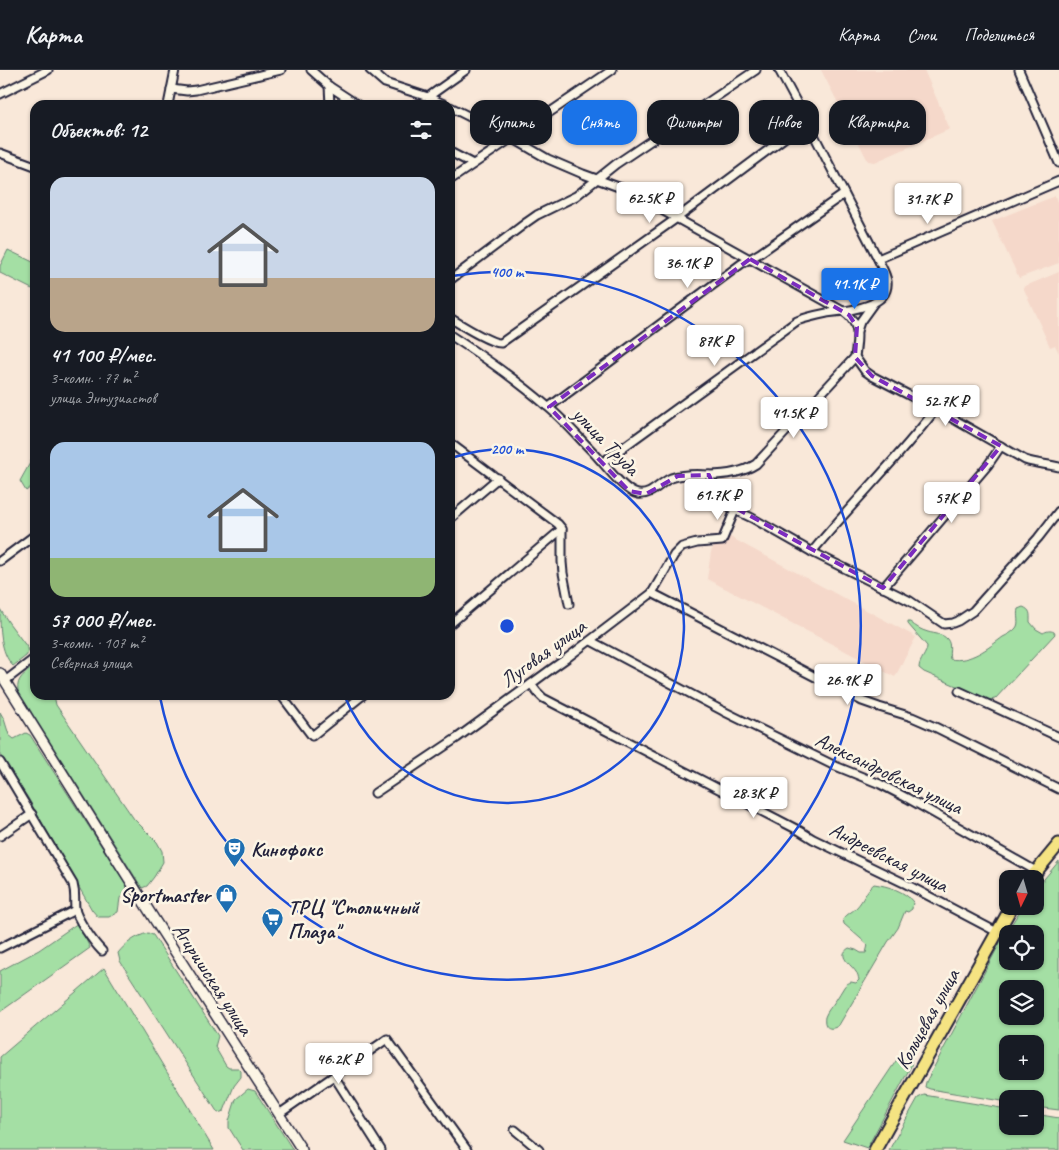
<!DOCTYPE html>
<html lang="ru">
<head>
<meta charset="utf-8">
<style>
  body { margin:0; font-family:Caveat,sans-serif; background:#242831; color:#f1f3f6; height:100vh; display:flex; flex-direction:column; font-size:19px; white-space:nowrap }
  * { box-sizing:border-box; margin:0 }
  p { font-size:16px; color:#9ea1a6 }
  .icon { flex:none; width:28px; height:28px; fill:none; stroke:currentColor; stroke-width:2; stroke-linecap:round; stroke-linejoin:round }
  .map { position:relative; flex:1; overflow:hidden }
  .drawer { position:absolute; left:30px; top:30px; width:425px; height:600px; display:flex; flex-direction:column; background:#171b24; border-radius:15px; box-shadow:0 1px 4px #0004 }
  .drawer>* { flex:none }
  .banner { position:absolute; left:470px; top:30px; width:475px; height:45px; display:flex; gap:10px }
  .needle { width:32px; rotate:185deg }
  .fabs { position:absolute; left:999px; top:800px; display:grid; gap:10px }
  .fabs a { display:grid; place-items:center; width:45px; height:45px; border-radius:10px; background:#171b24; box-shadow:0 1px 4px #0004; font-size:25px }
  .price { position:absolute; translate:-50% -42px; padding:0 11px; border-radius:5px; background:#fff; color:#222; font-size:16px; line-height:32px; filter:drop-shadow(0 1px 2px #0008) }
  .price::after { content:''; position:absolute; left:50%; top:30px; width:15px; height:11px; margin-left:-8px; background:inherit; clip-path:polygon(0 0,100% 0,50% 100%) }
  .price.selected { background:#1a73e8; color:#fff }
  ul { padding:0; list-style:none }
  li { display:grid; align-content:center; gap:10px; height:265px; padding:0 20px }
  li span { display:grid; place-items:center; height:155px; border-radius:15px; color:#555 }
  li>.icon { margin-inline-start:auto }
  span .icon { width:90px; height:90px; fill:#fffc; stroke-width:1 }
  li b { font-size:21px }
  h2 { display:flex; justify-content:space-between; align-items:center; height:60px; padding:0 20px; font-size:21px }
  .chip { padding:0 18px; border-radius:15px; background:#171b24; box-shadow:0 1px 4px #0004; font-size:18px; line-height:45px }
  .chip.selected { background:#1a73e8; color:#fff }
  header { display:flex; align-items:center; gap:30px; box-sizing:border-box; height:70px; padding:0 25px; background:#171b24; border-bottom:1px solid #363941 }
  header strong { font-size:24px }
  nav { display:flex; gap:28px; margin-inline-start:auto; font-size:18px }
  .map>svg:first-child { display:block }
  .built { fill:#f5d8ca }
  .green { fill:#a4dfa4; stroke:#638070; fill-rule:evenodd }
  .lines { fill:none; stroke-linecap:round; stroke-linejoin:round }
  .minor-casing { stroke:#22223b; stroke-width:11 }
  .tertiary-casing { stroke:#22223b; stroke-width:12 }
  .trunk-casing { stroke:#22223b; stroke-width:15 }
  .minor { stroke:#fcf5e5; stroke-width:7 }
  .tertiary { stroke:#fcf5e5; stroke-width:9 }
  .trunk { stroke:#f5e382; stroke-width:11 }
  .marked { fill:none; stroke:#7b2cbf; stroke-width:4; stroke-dasharray:10 6; stroke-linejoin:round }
  .ring { fill:none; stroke:#1d4ed8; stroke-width:2.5 }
  .labels { text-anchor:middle; stroke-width:5; stroke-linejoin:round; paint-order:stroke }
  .street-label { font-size:21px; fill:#22223b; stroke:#fcf5e5 }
  .poi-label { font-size:21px; font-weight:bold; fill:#22223b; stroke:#fcf5e5; text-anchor:start }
  .centre { fill:#1d4ed8; stroke:#fcf5e5; stroke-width:2.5 }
  .ring-label { font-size:15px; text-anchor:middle; font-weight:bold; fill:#1d4ed8; stroke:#fcf5e5; stroke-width:5; stroke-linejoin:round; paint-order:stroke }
</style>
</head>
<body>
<header>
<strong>Карта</strong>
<nav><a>Карта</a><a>Слои</a><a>Поделиться</a></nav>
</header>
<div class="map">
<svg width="1059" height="1080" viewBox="0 0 1059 1080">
  <rect width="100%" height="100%" fill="#f9e8d9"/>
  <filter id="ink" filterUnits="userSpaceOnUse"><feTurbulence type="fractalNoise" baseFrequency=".02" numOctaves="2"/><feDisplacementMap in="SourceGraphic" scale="10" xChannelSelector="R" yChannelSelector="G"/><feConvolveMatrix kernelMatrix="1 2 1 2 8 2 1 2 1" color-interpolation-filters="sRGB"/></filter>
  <g filter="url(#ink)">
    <g class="built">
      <polygon points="821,0 924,0 950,59 875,92 868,91"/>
      <polygon points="1055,126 1059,137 1059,193 1019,208 992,151"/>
      <polygon points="1059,202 1059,283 1055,275 1050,277 1023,217"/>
      <polygon points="721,462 916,567 895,607 707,509 711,482"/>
    </g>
    <g class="green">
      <polygon points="8,180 35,193 35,213 32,219 0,203 0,196"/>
      <polygon points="35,384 35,414 26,421 20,411"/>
      <path d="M1023 537C1031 540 1030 544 1030 552L1036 559 1043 563C1047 561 1050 560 1054 562L1055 564 995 629 989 630 924 602 919 598C919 590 927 584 927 576L908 554V552H910C916 557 921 560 928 562 935 564 943 564 947 569 952 575 948 582 950 589 970 593 988 578 1003 567 1007 565 1013 562 1016 558 1020 553 1016 546 1018 539Z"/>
      <path d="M0 539 9 553 27 577 28 583 26 586 13 596C0 582 0 559 0 539Z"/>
      <path d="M34 596H35V625H54L56 635 134 749 157 772 162 781 163 792 154 807 147 816 142 818 18 621C16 608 25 604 34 596Z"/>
      <polygon points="0,642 4,649 9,665 14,669 26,663 30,665 127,816 126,820 120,828 118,842 109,847 98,847 92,840 28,728 0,685"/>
      <path d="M1059 791V1040L1035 1037V1029H1008L1007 1032 930 1019 925 1017 926 1012 1001 871 1023 836H1035V820ZM1008 864H1035V891H1008ZM1008 919H1035V946H1008ZM1008 974H1035V1001H1008Z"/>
      <path d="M874 814C888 816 905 821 913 832L912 839 908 842 905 841 898 858 888 872 839 955C832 961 823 959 825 947 827 941 832 936 836 930 839 926 841 921 844 917 847 913 847 914 851 912L856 913 859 910C858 906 858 904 856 902 851 894 836 886 849 878L856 880 861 883H866L868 875 844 854 843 849C847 844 852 842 856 838 864 830 866 820 874 814Z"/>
      <polygon points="78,853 90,878 0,942 0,901 39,880"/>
      <path d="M148 863 153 865 218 966 215 977 226 996 229 998H238L241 1001V1007L234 1016 224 1041 218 1043 120 891 118 883C126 873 136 866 148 863Z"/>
      <polygon points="104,898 214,1080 0,1080 0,987"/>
      <path d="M905 982C911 986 912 989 911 996L867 1078 843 1070 900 985Z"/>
      <polygon points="248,1019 255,1021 293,1080 243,1080 229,1058 229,1051 236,1029"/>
      <polygon points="924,1025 1007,1039 1008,1056 1035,1056 1035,1044 1059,1048 1059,1080 889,1080 918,1028"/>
    </g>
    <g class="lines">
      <defs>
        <g id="minor">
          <polyline points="311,0 329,16 358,35"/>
          <polyline points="370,0 385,13 428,27 446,35"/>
          <polyline points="779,0 813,63 878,189"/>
          <polyline points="1019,0 1059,93"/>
          <polyline points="329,16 330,35"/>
          <polyline points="171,19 187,21 196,20 281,0"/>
          <polyline points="0,24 48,0"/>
          <polyline points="428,27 466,0"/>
          <polyline points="168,35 175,0"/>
          <path d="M450 37 512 68 548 89 583 104 624 119 843 241C862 254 857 268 855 287L865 301 872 306 936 339 1025 390C1036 394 1048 394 1059 397"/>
          <polyline points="450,82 473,94"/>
          <polyline points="0,83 35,96"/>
          <polyline points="450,110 612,0"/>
          <polyline points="450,210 527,152 537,145 576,126 616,94 756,0"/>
          <path d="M450 248C460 254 491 274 501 273L677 148 807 51"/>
          <polyline points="857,261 860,252 873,234"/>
          <path d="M450 265C484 287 518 311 548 337 565 351 579 368 594 383 604 393 624 422 638 424 652 426 659 413 671 408 683 404 696 404 709 405L716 425 723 433 727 436 752 448 812 482 910 531 944 554 953 553 958 551 973 541 1038 468 1059 441"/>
          <polyline points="549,337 741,194 760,183 844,124"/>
          <polyline points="450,373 558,454 562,459 562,492 563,503 569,534"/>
          <path d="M603 392 797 251C807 247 817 245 827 243 845 241 890 238 887 211 886 204 881 196 878 189L1059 111"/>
          <path d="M709 405C725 405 742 403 756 394L855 287"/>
          <polyline points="450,449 498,408"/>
          <path d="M812 482C852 433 898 389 936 339"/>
          <polyline points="0,491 35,465"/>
          <polyline points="883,518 988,395 1001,376"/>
          <polyline points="652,523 862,631 879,637 912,647 935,657 1059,719"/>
          <polyline points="450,554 562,459"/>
          <polyline points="591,571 723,641 833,695 880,714 907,728 1036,801"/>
          <polyline points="5,611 35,588"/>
          <polyline points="531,614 537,622 543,628 800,761 813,769 904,813 997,862"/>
          <polyline points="959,621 1059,667"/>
          <polyline points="281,625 312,666 363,625"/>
          <path d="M0 692 73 814C76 825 74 828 75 838 76 848 94 873 102 881"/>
          <polyline points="375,723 457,668 550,600 567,588 652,523 674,485 682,477 697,473 722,471 735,440"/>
          <polyline points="0,766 32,744"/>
          <polyline points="0,878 75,840"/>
          <polyline points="334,1006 381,1080"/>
          <polyline points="279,1044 387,969 467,1080"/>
          <polyline points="515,1060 539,1080"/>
        </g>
        <polyline id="tertiary" points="0,603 156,852 302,1080"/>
        <g id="trunk">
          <polyline points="1030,809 1059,774"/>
          <polyline points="875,1080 1012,836"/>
        </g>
      </defs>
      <use href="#minor" class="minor-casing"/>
      <use href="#tertiary" class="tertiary-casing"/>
      <use href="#trunk" class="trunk-casing"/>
      <use href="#minor" class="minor"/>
      <use href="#tertiary" class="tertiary"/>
      <use href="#trunk" class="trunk"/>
    </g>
  </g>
  <path class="marked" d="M750 189 849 245 857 257 855 287 872 306 1001 376 883 518 719 429 709 405 678 406 646 424 629 421 549 337Z"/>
  <g class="ring">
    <path d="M451 388A177 177 0 1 1 344 625"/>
    <path d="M452 206A354 354 0 1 1 160 627"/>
  </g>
  <defs>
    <symbol id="theatre-pin" viewBox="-11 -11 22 30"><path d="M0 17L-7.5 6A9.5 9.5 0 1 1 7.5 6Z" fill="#1f6fb2" stroke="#fcf5e5"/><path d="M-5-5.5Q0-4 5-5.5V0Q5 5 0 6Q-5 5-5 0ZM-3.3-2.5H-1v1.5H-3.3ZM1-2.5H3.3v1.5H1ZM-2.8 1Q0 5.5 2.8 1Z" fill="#fff"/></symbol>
    <symbol id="shop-pin" viewBox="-11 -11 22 30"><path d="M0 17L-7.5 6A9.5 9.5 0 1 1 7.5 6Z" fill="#1f6fb2" stroke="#fcf5e5"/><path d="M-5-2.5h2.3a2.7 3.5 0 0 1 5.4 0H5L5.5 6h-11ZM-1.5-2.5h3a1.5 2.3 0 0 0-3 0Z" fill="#fff"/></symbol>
    <symbol id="supermarket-pin" viewBox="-11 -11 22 30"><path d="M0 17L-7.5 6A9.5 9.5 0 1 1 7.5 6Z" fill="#1f6fb2" stroke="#fcf5e5"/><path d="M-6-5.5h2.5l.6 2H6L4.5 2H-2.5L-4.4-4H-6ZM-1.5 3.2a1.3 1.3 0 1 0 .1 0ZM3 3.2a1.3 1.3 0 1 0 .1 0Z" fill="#fff"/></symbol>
  </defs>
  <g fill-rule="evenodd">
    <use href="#theatre-pin" x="222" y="766" width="25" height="34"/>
    <use href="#shop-pin" x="214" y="812" width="25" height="34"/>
    <use href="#supermarket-pin" x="260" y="836" width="25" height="34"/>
  </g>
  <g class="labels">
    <g class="street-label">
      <text transform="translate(606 371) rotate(46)" y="7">улица Труда</text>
      <text transform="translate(543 583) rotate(-36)" y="7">Луговая улица</text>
      <text transform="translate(889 703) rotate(26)" y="7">Александровская улица</text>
      <text transform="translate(889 787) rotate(27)" y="7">Андреевская улица</text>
      <text transform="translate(213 909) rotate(57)" y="7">Агиришская улица</text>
      <text transform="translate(927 949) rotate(-61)" y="7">Кольцевая улица</text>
    </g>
    <g class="poi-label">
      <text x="251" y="786">Кинофокс</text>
      <text x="210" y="832" text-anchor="end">Sportmaster</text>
      <text x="288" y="844">ТРЦ "Столичный<tspan x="288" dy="24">Плаза"</tspan></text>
    </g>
  </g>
  <circle cx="507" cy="556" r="8" class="centre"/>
  <g class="ring-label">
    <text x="507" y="207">400 m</text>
    <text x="507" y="384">200 m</text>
  </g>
</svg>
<div class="fabs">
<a><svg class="needle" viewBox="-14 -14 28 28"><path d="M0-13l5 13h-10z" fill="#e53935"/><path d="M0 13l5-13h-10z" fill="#9ea1a6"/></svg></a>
<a><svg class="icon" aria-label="locate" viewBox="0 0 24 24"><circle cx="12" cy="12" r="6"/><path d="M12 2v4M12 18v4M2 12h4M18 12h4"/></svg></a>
<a><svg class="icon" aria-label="layers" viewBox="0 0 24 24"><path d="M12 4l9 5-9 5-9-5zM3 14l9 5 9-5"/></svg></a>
<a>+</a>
<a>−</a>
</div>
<b class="price" style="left:650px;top:154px">62.5K ₽</b>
<b class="price" style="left:928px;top:155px">31.7K ₽</b>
<b class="price" style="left:688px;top:219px">36.1K ₽</b>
<b class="price selected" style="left:855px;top:240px">41.1K ₽</b>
<b class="price" style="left:715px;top:297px">87K ₽</b>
<b class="price" style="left:946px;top:357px">52.7K ₽</b>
<b class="price" style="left:794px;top:369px">41.5K ₽</b>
<b class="price" style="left:718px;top:451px">61.7K ₽</b>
<b class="price" style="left:952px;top:454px">57K ₽</b>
<b class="price" style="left:848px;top:636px">26.9K ₽</b>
<b class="price" style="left:754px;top:749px">28.3K ₽</b>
<b class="price" style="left:339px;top:1015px">46.2K ₽</b>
<div class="banner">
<a class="chip">Купить</a>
<a class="chip selected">Снять</a>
<a class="chip">Фильтры</a>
<a class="chip">Новое</a>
<a class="chip">Квартира</a>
</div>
<section class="drawer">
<h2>Объектов: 12<svg class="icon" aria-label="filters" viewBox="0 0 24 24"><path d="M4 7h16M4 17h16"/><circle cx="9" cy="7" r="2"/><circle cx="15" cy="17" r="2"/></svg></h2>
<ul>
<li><span style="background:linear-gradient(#c9d6e8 65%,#b9a48a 0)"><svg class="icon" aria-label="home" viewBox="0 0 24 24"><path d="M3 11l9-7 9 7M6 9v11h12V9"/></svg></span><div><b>41 100 ₽/мес.</b><p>3-комн. · 77 m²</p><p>улица Энтузиастов</p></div></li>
<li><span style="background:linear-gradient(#a9c7e8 75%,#8fb573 0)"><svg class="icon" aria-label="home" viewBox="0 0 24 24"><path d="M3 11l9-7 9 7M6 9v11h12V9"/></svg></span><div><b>57 000 ₽/мес.</b><p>3-комн. · 107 m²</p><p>Северная улица</p></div></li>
</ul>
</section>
</div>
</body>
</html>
